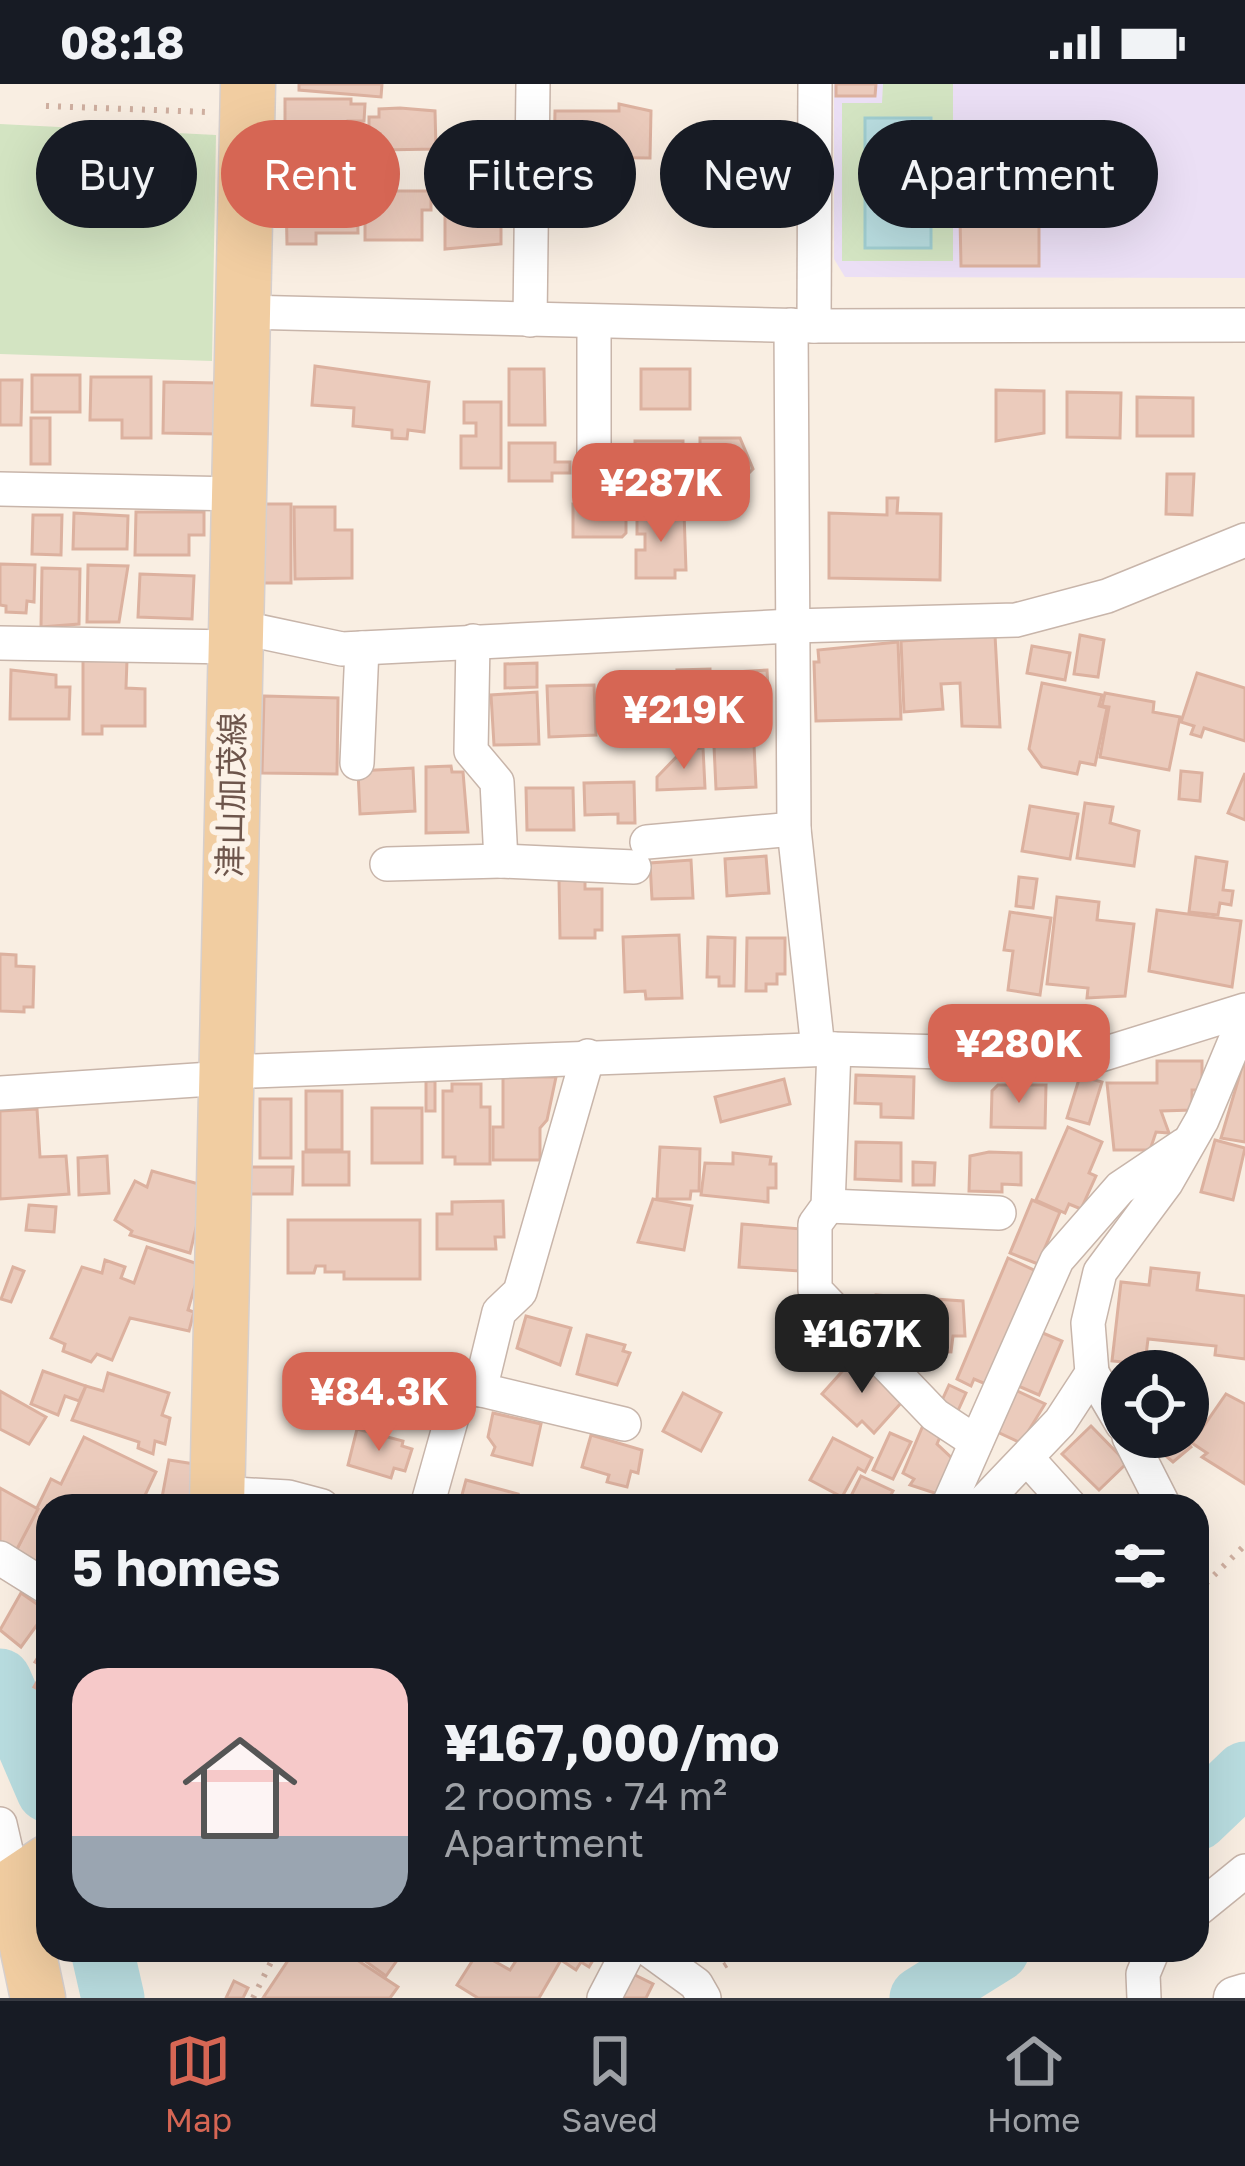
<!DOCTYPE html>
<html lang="en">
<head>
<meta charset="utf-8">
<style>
  body { margin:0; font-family:"Golos Text","Noto Sans JP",sans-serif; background:#20242c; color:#f1f3f6; height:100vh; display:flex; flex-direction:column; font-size:45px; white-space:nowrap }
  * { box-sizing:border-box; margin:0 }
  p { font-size:39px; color:#9ea1a6 }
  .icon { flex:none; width:66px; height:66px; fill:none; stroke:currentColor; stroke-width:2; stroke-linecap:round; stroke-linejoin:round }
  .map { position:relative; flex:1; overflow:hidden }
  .details { position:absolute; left:36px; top:1410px; width:1173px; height:468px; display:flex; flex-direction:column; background:#171b24; border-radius:36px; box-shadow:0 12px 48px #0002 }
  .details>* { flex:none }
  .guide { position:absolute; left:36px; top:36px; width:1173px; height:108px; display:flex; gap:24px }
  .controls { position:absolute; left:1101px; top:1266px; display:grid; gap:24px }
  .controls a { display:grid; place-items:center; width:108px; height:108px; border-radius:50%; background:#171b24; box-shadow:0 12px 48px #0002; font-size:60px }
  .price { position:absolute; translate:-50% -102px; padding:0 27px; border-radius:24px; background:#d66654; color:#fff; font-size:39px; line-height:78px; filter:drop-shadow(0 3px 6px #0008) }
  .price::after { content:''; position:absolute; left:50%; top:72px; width:36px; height:27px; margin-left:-18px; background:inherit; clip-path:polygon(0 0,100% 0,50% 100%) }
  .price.selected { background:#222; color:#fff }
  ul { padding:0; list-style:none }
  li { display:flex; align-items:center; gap:36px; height:300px; padding:0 36px }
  li span { display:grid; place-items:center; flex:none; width:336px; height:240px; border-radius:36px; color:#555 }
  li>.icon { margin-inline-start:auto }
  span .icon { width:144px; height:144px; fill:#fffc; stroke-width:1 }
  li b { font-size:51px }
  h2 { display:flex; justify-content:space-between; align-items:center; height:144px; padding:0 36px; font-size:51px }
  .pill { padding:0 42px; border-radius:54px; background:#171b24; box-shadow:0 12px 48px #0002; font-size:42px; line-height:108px }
  .pill.selected { background:#d66654; color:#fff }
  .status { display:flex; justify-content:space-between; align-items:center; height:84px; padding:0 60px; background:#171b24; direction:ltr }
  .status svg { height:33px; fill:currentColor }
  .dock { display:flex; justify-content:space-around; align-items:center; height:168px; border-top:3px solid #363941; background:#171b24; font-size:33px; color:#9ea1a6 }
  .dock a { display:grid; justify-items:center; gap:6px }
  .dock .selected { color:#d66654 }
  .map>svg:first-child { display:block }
  .education { fill:#ebdff5 }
  .green { fill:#d3e4c2 }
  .water { fill:#b9dde0; stroke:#a0cdd0; stroke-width:3 }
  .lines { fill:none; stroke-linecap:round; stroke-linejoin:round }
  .river { stroke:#b9dde0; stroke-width:63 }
  .building { fill:#ebcbbc; stroke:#dcb19f; stroke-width:3 }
  .minor-casing { stroke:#c8b5aa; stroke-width:36 }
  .tertiary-casing { stroke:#c8b5aa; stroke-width:45 }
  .primary-casing { stroke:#d6cfcd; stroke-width:57 }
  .path { stroke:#cfafa0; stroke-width:6; stroke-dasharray:3 9; stroke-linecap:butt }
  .minor { stroke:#fff; stroke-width:33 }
  .tertiary { stroke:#fff; stroke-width:42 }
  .primary { stroke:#f1cda1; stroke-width:54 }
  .labels { text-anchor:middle; stroke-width:12; stroke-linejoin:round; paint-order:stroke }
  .street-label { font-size:33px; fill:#6d554b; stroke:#fcf2e7 }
</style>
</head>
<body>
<div class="status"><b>08:18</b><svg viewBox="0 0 49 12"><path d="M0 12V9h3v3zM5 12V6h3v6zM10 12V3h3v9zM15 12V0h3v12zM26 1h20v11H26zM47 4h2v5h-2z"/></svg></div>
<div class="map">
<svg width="1245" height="1914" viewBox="0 0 1245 1914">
  <rect width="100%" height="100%" fill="#f9eee2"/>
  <polygon class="education" points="834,0 1245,0 1245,194 845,193 834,175"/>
  <g class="green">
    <polygon points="883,0 953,0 953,177 842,177 842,19 882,19"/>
    <polygon points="0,40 216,51 212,277 0,270"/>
  </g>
  <rect class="water" x="865" y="34" width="66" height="130"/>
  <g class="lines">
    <g class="river">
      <polyline points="0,1596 48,1707"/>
      <polyline points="1197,1735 1245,1689"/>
      <polyline points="102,1866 113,1914"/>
      <polyline points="921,1914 998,1866"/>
    </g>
  </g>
  <g class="building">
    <polygon points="299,0 382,0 381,13 299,6"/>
    <polygon points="836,0 876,0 875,12 836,12"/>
    <polygon points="285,15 351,15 351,20 365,20 364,37 348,37 347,57 285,60"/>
    <polygon points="619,20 651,27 650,74 554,73 555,27 619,27"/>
    <polygon points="400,24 435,27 436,65 380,66 380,50 369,51 369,33 379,33 379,25"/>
    <polygon points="450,46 491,46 496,112 450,111"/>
    <polygon points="109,63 140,64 139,94 108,94"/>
    <polygon points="365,107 431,107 431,126 422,126 422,156 365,156"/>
    <polygon points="357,109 358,149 316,149 316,160 287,160 286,110"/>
    <polygon points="445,120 501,120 501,160 445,165"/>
    <polygon points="1039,132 1039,182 961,182 960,133"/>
    <polygon points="315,282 429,298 424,348 408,346 407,355 392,354 392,346 353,342 354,324 312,321"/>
    <polygon points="509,285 544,285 545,341 509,341"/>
    <rect x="641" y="285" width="49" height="40"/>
    <rect x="32" y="291" width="48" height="37"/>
    <polygon points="91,293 151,293 151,354 122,354 122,336 90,336"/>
    <polygon points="0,296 22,296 21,341 0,341"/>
    <polygon points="164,298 217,299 217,350 163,349"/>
    <polygon points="996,306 1044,307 1044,349 996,357"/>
    <polygon points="1067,308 1121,309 1120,354 1067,353"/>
    <polygon points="1137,313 1193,314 1193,352 1137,352"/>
    <polygon points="464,318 501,318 501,384 461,384 461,352 476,352 476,339 464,339"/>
    <rect x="31" y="334" width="19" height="46"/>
    <polygon points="700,354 740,354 753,385 741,397 700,397"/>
    <rect x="635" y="357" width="48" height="40"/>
    <polygon points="509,359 555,359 555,378 570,378 570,389 552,389 552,397 509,397"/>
    <polygon points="1167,390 1194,390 1192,431 1166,430"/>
    <polygon points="887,414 898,414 897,429 941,430 940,496 829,494 829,429 887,431"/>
    <rect x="258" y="420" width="33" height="79"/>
    <polygon points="573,420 626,420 626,449 622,453 573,453"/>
    <polygon points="294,423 335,423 335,446 352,446 352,494 295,495"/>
    <polygon points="136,428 204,428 204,451 189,451 189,471 135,471"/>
    <polygon points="637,428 684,428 686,486 675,486 675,494 636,494 636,466 645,466 645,450 637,450"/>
    <polygon points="74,429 128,432 127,465 73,465"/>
    <polygon points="33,431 62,431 61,471 32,470"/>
    <polygon points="0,480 35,481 34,518 27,517 26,529 6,528 6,522 0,521"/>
    <polygon points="88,481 128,482 119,538 87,538"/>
    <polygon points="42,484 80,485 79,540 41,543"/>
    <polygon points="140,490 194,492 192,535 138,533"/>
    <polygon points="995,551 1000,643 962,642 960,599 941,600 943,625 904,628 901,557"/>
    <polygon points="1080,551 1104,556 1098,593 1074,590"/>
    <polygon points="898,558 901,635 816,637 814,578 819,578 818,566"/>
    <polygon points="1032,562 1070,569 1065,596 1027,589"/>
    <polygon points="83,576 127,576 126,604 145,605 145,642 102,642 102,650 83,650"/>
    <polygon points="537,579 537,603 505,604 505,580"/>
    <polygon points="710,585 711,640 666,642 665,597 678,597 677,586"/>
    <polygon points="11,586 56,591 56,603 70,603 69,635 10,635"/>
    <polygon points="767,586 770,640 722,643 719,589"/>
    <polygon points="1197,589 1245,604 1245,657 1204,644 1201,653 1191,650 1194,642 1181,638"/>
    <polygon points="642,599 645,653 604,654 601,601"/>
    <polygon points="1042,599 1102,611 1099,622 1107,624 1095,681 1080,678 1077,690 1042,683 1029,665"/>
    <polygon points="594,601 596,651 549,653 547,602"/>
    <polygon points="537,608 539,660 494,661 491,611"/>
    <polygon points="1105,609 1154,618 1153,628 1180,633 1169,686 1100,673 1109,623 1102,622"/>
    <polygon points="264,612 338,614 337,690 262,689"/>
    <polygon points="754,661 756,703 716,705 714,662"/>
    <polygon points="703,664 705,704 657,706 657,693 684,665"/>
    <polygon points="451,682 452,688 463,688 468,748 426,749 426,683"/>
    <polygon points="413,684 415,727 360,730 358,687"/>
    <polygon points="1181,687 1202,689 1200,717 1179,715"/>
    <polygon points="1245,689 1245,736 1228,729"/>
    <polygon points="634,698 635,739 618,739 618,730 585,731 584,699"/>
    <polygon points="526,704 573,704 574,746 527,746"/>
    <polygon points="1085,719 1113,723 1110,739 1139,747 1134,782 1077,774"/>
    <polygon points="1030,722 1078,730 1070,775 1022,767"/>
    <polygon points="766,772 769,809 727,812 725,775"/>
    <polygon points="1196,773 1227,778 1223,806 1233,807 1231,821 1220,819 1218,831 1189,828"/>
    <polygon points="691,776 693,814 652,815 650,779"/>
    <polygon points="1019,793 1037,795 1033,824 1016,822"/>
    <polygon points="559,796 585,796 585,805 602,805 602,846 595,846 595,854 560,854"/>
    <polygon points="1057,813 1099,818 1097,836 1134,840 1125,912 1087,914 1088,904 1047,900"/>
    <polygon points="1157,826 1241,837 1232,903 1149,887"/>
    <polygon points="1010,828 1051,834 1040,911 1008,906 1013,867 1004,866"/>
    <polygon points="679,851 682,914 646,915 645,907 625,908 623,853"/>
    <polygon points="708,853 735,854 734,902 719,902 719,893 707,893"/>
    <polygon points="747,854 785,854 785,890 777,890 777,900 766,900 766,907 746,907"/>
    <polygon points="0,870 16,871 16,882 34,883 33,923 24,923 24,928 0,927"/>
    <polygon points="1245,973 1245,1058 1221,1054"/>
    <polygon points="1157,977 1202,977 1202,1006 1192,1006 1192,1026 1161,1027 1169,1049 1156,1048 1150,1066 1114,1066 1107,999 1157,999"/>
    <polygon points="856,991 914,993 913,1034 881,1033 881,1020 855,1019"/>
    <polygon points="1080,992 1102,998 1089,1040 1067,1034"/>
    <polygon points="503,993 556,993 547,1036 540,1044 540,1076 493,1076 493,1043 503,1043"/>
    <polygon points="784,995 790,1020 721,1038 715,1013"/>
    <rect x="426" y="997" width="9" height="30"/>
    <polygon points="452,1000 481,1000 481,1023 490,1023 490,1080 455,1080 455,1073 443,1073 443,1007 452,1007"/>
    <polygon points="998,1001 1046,1001 1045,1044 991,1043 992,1007"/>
    <rect x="306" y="1007" width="36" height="59"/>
    <rect x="260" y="1015" width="31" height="59"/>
    <rect x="372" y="1024" width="50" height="55"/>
    <polygon points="37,1025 40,1073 66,1072 69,1110 0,1115 0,1027"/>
    <polygon points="1068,1043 1102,1058 1089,1089 1096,1092 1081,1125 1069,1120 1065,1129 1036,1116"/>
    <polygon points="1215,1056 1245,1064 1233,1116 1201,1108"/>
    <polygon points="856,1058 901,1059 901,1097 855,1095"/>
    <polygon points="660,1063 700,1065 699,1107 691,1107 690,1115 657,1115"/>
    <rect x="303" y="1068" width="46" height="33"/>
    <polygon points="989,1068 1021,1069 1021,1101 1002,1100 1002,1108 969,1107 970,1072"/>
    <polygon points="733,1069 771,1073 770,1080 776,1080 776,1104 768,1104 768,1118 701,1111 705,1079 733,1080"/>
    <polygon points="107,1072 109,1109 79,1111 78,1074"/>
    <polygon points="913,1078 935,1079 934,1101 913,1101"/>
    <polygon points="246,1083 293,1083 292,1110 246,1110"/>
    <polygon points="152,1087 206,1102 190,1169 130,1151 132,1147 115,1136 135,1097 147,1103"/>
    <polygon points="653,1115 692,1122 684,1166 638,1158"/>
    <polygon points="1032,1116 1060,1128 1038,1180 1010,1169"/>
    <polygon points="503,1117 504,1153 495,1153 496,1165 437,1165 437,1130 452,1130 452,1118"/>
    <polygon points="29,1121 56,1123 54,1148 26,1146"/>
    <polygon points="288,1136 420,1136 420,1195 344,1195 344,1188 325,1188 325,1182 316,1182 314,1189 288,1189"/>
    <polygon points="742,1140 802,1145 799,1187 739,1183"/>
    <polygon points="147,1163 201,1181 188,1226 194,1228 189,1247 130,1234 112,1276 97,1270 91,1278 63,1267 65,1260 51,1254 82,1183 102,1189 105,1176 125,1183 121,1194 134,1199"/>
    <polygon points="1008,1174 1036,1187 988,1301 974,1295 971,1302 957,1295"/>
    <polygon points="13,1183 24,1187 11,1218 1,1215"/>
    <polygon points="1151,1184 1199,1189 1197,1206 1245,1212 1245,1275 1215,1271 1216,1262 1148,1255 1145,1280 1112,1277 1121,1198 1149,1201"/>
    <polygon points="876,1211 963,1217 965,1252 953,1252 951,1268 909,1265 911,1249 873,1247"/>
    <polygon points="526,1232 571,1244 560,1281 517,1264"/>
    <polygon points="1038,1247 1062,1257 1039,1311 1016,1301"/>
    <polygon points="587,1251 625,1261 623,1267 630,1269 617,1301 577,1290"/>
    <polygon points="856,1272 901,1319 874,1349 862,1337 857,1342 822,1310"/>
    <polygon points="381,1273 436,1288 425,1327 371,1312"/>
    <polygon points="43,1287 86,1302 79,1317 65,1312 58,1331 31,1320"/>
    <polygon points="108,1289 169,1309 162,1331 170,1334 165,1360 155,1357 153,1370 138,1364 139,1358 72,1336 86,1302 103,1307"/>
    <polygon points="949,1301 966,1309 956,1331 939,1323"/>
    <polygon points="1011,1304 1045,1320 1021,1359 991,1345"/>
    <polygon points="0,1307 46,1333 29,1360 0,1345"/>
    <polygon points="683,1309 721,1329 701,1367 663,1347"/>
    <polygon points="1226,1310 1245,1320 1245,1400 1202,1373 1207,1369 1192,1359"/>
    <polygon points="493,1329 541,1340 532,1381 492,1371 495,1363 488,1353"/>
    <polygon points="924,1339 942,1348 937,1360 955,1377 944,1412 910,1401 914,1395 903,1389"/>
    <polygon points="1091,1342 1127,1379 1099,1406 1062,1370"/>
    <polygon points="357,1345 403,1357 402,1362 412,1365 405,1387 394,1384 391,1394 348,1381"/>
    <polygon points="890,1349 911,1358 893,1395 873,1386"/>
    <polygon points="591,1351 642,1366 638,1389 631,1387 627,1403 607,1398 609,1391 582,1383"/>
    <polygon points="84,1353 156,1388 140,1422 97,1422 85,1416 82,1422 48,1422 48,1483 16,1467 51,1395 61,1400"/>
    <polygon points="1184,1353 1191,1363 1173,1378 1146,1355"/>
    <polygon points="833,1354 872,1374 865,1388 858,1384 842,1413 810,1396"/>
    <polygon points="169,1376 201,1381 194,1422 161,1419"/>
    <polygon points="861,1392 893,1407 885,1422 846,1422"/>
    <polygon points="466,1396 518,1410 514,1422 459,1422"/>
    <polygon points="0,1404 38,1425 16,1467 0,1458"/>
    <polygon points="21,1509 47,1527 21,1563 0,1546"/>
    <polygon points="48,1557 48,1611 34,1603 45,1584 35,1578"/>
    <polygon points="295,1866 342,1866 398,1903 390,1914 263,1914"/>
    <polygon points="360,1866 400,1866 403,1868 386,1892 357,1871"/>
    <polygon points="523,1866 599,1866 589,1883 581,1878 576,1886 561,1876 539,1914 478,1914 457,1901 478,1868 510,1886"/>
    <polygon points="629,1888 653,1900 646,1914 617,1914"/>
    <polygon points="234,1897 248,1904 243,1914 226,1914"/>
  </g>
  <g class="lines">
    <defs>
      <g id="minor">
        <polyline points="246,88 364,88"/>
        <polyline points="241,228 814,242 1245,241"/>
        <polyline points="530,236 533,0"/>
        <polyline points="594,238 594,405"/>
        <polyline points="791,241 794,745 818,965"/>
        <polyline points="814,242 815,0"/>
        <polyline points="0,405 238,410"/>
        <polyline points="234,542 342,565 792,542 1016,536 1107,512 1245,456"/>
        <polyline points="0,559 233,563"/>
        <polyline points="357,679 362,564"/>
        <polyline points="647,758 794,745"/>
        <polyline points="501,777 634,783"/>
        <polyline points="387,780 501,777 497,698 471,667 473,557"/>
        <polyline points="834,965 828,1122 815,1140 815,1206 935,1331 976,1358"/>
        <polyline points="0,1009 226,994 252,987 834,965 1097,972 1245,926"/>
        <polyline points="828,1122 999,1129"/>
        <polyline points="1092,1289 1122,1340"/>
        <polyline points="480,1306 499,1228 520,1208 588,972"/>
        <polyline points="1129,1353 1164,1422"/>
        <polyline points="1027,1374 1070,1422"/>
        <polyline points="217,1409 288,1413 322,1422"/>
        <polyline points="427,1422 461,1301 624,1340"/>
        <polyline points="948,1422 1057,1176 1120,1104 1184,1061"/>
        <polyline points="980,1422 1060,1338 1092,1289 1088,1239 1100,1188 1166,1099 1202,1036 1245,933"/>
        <polyline points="0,1474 48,1504"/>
        <polyline points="0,1740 14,1801"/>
        <polyline points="1197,1826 1245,1787"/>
        <polyline points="649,1866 696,1900 704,1914"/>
        <polyline points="604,1914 629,1866"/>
        <polyline points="1144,1914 1143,1890 1153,1866"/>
      </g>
      <polyline id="tertiary" points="1235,1914 1245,1911"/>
      <g id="primary">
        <polyline points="217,1422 248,0"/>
        <polyline points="38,1914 14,1801 48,1778"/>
      </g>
    </defs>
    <use href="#minor" class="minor-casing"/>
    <use href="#tertiary" class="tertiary-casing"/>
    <use href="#primary" class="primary-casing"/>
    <g class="path">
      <polyline points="46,22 208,28"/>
      <polyline points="1197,1508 1245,1461"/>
      <polyline points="724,1882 749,1866"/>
      <polyline points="253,1914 277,1866"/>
    </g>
    <use href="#minor" class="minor"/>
    <use href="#tertiary" class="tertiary"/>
    <use href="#primary" class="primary"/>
  </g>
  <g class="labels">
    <g class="street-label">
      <text transform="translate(231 711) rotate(-89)" y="12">津山加茂線</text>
    </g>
  </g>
</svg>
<div class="controls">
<a><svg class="icon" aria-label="locate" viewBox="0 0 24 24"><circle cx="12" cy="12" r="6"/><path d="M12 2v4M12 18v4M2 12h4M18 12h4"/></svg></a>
</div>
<b class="price" style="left:661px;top:461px">¥287K</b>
<b class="price" style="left:684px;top:688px">¥219K</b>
<b class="price" style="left:1019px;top:1022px">¥280K</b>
<b class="price selected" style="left:862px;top:1312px">¥167K</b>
<b class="price" style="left:379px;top:1370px">¥84.3K</b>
<div class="guide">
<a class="pill">Buy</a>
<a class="pill selected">Rent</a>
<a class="pill">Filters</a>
<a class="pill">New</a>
<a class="pill">Apartment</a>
</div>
<section class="details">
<h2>5 homes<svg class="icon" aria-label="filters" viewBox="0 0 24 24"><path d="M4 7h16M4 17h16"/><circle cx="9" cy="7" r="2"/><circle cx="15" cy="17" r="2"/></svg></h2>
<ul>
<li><span style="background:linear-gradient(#f6c9c9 70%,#9aa5b1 0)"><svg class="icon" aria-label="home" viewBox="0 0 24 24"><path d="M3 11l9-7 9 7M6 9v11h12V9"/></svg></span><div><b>¥167,000/mo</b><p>2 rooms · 74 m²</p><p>Apartment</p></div></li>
</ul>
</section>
</div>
<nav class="dock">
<a class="selected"><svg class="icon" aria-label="map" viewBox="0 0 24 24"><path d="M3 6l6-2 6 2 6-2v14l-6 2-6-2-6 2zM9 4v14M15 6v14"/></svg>Map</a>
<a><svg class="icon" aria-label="saved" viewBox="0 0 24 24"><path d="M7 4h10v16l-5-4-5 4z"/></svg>Saved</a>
<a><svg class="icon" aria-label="home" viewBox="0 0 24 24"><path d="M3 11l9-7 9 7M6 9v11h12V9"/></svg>Home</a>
</nav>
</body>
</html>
